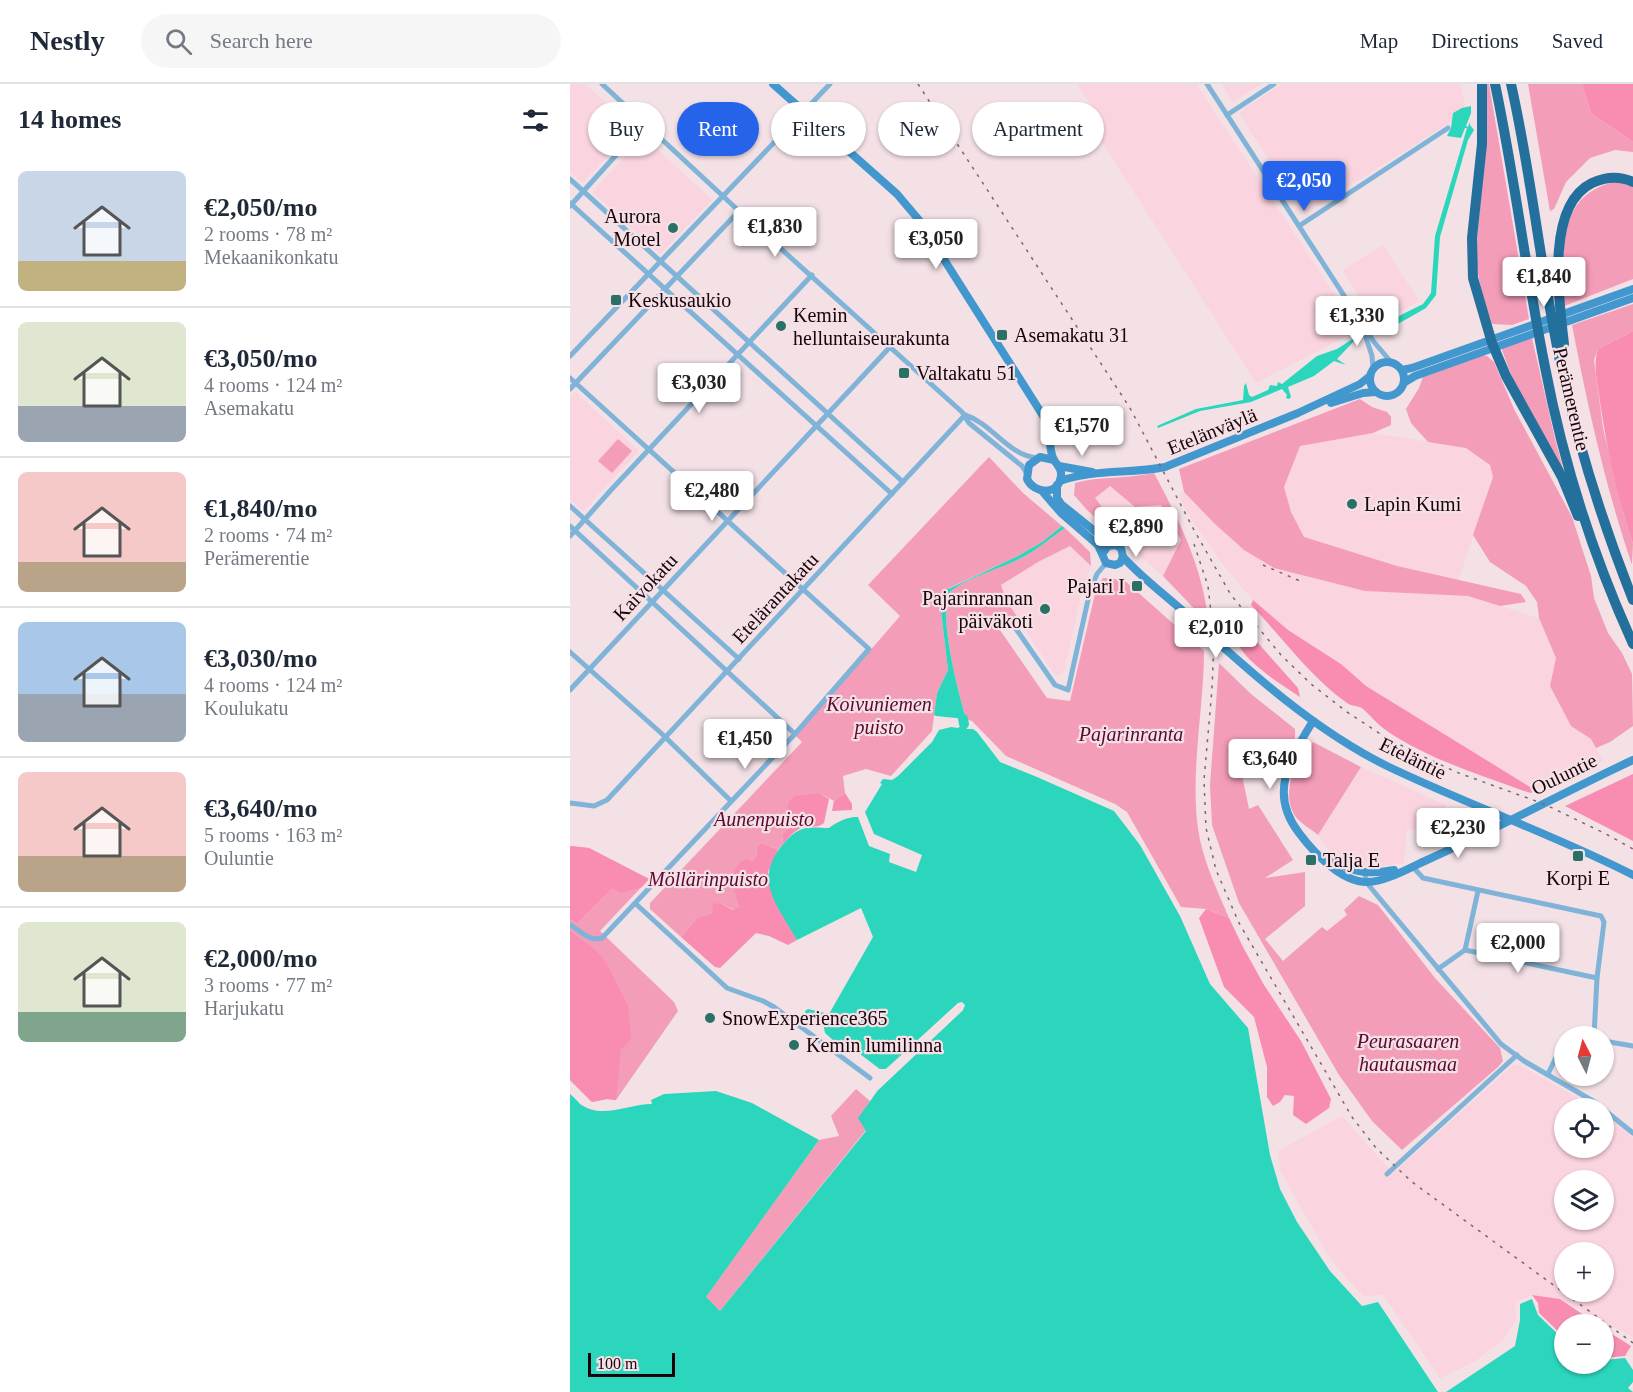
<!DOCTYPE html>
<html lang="en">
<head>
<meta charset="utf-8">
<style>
  body { margin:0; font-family:"Times New Roman",serif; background:#f6f6f7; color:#1f2937; height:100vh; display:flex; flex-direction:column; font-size:22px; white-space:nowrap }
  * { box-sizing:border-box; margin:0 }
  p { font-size:20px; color:#747a83 }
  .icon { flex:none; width:33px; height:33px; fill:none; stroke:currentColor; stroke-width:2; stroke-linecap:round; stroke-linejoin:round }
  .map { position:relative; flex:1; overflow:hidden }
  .details { display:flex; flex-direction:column; background:#fff; width:570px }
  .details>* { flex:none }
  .guide { position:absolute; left:18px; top:18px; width:570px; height:54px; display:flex; gap:12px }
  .needle { width:39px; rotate:354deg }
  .fabs { position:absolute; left:984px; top:942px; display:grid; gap:12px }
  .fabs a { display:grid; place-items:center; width:60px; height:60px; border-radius:50%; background:#fff; box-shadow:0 2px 4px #0004; font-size:30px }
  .scale { position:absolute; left:18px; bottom:15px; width:87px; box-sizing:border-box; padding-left:6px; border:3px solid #1b020b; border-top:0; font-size:16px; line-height:21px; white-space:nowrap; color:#1b020b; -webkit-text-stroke:4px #f3e1e6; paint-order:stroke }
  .price { position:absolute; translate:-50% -51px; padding:0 14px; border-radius:6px; background:#fff; color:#222; font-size:20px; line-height:39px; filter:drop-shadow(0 2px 3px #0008) }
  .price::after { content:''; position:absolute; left:50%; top:36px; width:18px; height:14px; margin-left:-9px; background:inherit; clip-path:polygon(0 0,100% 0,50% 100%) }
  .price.selected { background:#2563eb; color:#fff }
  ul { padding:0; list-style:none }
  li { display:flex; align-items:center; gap:18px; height:150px; padding:0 18px }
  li+li { border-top:2px solid #e0e1e3 }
  li span { display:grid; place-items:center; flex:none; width:168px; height:120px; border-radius:9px; color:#555 }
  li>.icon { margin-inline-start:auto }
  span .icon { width:72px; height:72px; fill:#fffc; stroke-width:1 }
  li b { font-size:26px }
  h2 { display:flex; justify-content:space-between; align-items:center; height:72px; padding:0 18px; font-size:26px }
  .tag { padding:0 21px; border-radius:27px; background:#fff; box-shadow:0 2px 4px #0004; font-size:21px; line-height:54px }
  .tag.selected { background:#2563eb; color:#fff }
  header { display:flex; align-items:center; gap:36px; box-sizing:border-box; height:84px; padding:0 30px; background:#fff; border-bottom:2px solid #e0e1e3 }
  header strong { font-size:28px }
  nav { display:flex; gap:33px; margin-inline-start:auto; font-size:21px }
  .search { width:420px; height:54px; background:#f6f6f7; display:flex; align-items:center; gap:15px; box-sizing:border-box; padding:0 21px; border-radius:33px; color:#747a83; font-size:22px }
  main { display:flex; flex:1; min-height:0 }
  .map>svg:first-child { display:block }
  .built { fill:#fad4de; fill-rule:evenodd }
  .green { fill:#f49db8 }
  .forest { fill:#f98db1 }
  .water { fill:#2cd6bd }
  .pier { fill:#f3e1e6 }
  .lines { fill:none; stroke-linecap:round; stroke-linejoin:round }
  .river { stroke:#2cd6bd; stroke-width:10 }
  .street { stroke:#7fb3d7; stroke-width:5 }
  .secondary { stroke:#4298ce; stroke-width:8 }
  .highway { stroke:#24709d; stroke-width:10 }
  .rail { stroke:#7c666d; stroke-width:1.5; stroke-dasharray:3 6; stroke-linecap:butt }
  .poi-dot { fill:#2b7064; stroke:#f3e1e6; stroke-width:2 }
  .labels { text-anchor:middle; stroke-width:4.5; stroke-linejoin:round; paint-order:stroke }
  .poi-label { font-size:20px; fill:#1b020b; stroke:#f3e1e6; text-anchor:start }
  .street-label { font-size:20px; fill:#1b020b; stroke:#f3e1e6 }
  .park-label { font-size:20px; font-style:italic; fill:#5d072f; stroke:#f3e1e6 }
</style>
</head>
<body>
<header>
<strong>Nestly</strong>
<div class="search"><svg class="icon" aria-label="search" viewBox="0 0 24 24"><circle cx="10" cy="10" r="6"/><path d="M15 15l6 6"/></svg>Search here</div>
<nav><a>Map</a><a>Directions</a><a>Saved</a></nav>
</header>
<main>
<section class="details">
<h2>14 homes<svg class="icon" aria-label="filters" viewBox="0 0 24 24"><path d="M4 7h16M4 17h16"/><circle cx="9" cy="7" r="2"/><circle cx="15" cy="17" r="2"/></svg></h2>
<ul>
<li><span style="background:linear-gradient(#c9d6e8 75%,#c2b280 0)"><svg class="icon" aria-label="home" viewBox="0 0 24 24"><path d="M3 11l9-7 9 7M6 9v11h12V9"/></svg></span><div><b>€2,050/mo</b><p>2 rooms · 78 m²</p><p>Mekaanikonkatu</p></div></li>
<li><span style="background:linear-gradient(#dfe7d0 70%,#9aa5b1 0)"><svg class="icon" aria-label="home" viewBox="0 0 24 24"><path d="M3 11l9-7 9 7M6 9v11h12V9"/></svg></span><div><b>€3,050/mo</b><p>4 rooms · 124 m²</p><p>Asemakatu</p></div></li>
<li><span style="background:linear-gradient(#f6c9c9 75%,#b9a48a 0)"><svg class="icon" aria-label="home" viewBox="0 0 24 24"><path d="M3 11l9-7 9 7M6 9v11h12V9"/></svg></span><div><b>€1,840/mo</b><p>2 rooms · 74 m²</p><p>Perämerentie</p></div></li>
<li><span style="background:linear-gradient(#a9c7e8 60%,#9aa5b1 0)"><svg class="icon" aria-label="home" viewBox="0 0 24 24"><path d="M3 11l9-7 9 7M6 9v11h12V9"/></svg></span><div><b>€3,030/mo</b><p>4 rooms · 124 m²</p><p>Koulukatu</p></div></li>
<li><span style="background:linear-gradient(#f6c9c9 70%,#b9a48a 0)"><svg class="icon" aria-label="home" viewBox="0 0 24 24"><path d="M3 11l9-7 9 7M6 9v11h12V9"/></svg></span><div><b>€3,640/mo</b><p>5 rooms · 163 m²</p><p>Ouluntie</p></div></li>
<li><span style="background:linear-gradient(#dfe7d0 75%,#7fa58c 0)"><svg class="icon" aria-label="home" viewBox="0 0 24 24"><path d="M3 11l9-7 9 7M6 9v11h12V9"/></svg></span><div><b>€2,000/mo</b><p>3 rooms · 77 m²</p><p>Harjukatu</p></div></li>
</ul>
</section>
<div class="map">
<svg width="1063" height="1308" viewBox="0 0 1063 1308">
  <rect width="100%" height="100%" fill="#f3e1e6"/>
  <g class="built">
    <polygon points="0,0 15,0 64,45 12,99 0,88"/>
    <polygon points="507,0 626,0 786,243 785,248 686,299 528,52 525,28"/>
    <polygon points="652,0 691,0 663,18"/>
    <polygon points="712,0 890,0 897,28 734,130 670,31 672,26"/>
    <polygon points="74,53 142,116 90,170 22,108"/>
    <polygon points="813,161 849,217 807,241 773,186"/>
    <polygon points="5,308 69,367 13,427 0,415 0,313"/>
    <polygon points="803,349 896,364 920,381 923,393 888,497 827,482 734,454 721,428 714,403 730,361"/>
    <polygon points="540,402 565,423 591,421 611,456 593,492 543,448 545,440 525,414"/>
    <polygon points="614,408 665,459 704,484 795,507 898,512 969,534 986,574 980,602 1001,642 1022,656 1033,677 965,706 796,602 771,580 718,546 683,516 654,482 621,435 608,411"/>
    <polygon points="501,462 521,482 512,507 494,588 489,591 484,590 436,516 431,501 468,478"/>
    <polygon points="791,683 876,721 866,750 837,745 834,779 798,784 771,776 754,761 748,751"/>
    <path d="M943 981 951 982 1026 1024H994V1064H1034V1030L1055 1046 1063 1055V1253L990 1215 962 1211 945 1218 946 1236 932 1257 904 1278 870 1294 812 1210 794 1213 778 1196 755 1166 711 1088 708 1067 772 1032 823 1089ZM994 1096H1034V1136H994ZM994 1168H1034V1208H994Z"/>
  </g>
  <g class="green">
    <path d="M916 0H919L959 235 942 241 922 240C914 216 906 193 906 166L917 47Z"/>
    <polygon points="958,0 1012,0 1021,29 1063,58 1063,68 1045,66 1020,74 996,98 984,125 980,127"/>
    <path d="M1044 98 1063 102V195L994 222C993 173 984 112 1044 98Z"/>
    <path d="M1063 220V247L1028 265 1024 276 1033 344 1054 431 1063 460 1062 481C1035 401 1018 324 1002 241Z"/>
    <polygon points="962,254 985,355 996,395 943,296 932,266 934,263"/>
    <polygon points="911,271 917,272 924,278 944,325 1002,433 1021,492 1024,514 1038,549 1052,569 1062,590 1063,642 1040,658 1026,664 1021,655 1001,642 980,602 986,574 969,534 967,518 956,502 920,478 903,451 923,393 920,381 896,364 858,358 841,339 836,325 849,304 853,293"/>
    <polygon points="790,315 802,323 817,328 821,333 821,341 803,349 730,362 714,403 721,428 734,453 827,482 951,510 956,518 930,522 898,512 795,507 704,484 674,466 645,440 614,408 609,385"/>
    <polygon points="48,355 62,367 42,389 28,377"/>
    <polygon points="419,373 453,409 492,442 472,458 448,472 379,504 371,527 378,586 367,609 362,647 321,692 296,685 273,692 275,709 264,717 249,709 217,728 226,740 216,746 212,751 213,760 208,766 192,759 187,762 186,773 165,809 169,823 164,826 150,819 142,831 127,834 111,853 80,825 80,819 232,658 226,652 330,532 298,501"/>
    <path d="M584 389C611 440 632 482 639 540L593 492 611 456 591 421 565 423 540 402 525 414 545 440 543 448 518 427 504 411 505 399C530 392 558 395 584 389Z"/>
    <path d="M495 444 520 468 521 482 500 462 468 478 431 501 436 516 448 534 430 546 477 614 500 617 527 501 533 494 554 496 634 567C634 627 618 698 630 756 636 783 648 808 659 834L636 825 611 823 557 728 545 720 436 672 402 637 396 635C388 606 369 536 379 509 393 495 429 485 447 476 465 468 479 455 495 444Z"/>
    <polygon points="649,579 681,610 725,645 725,654 704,687 672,691 679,725 688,721 723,776 695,794 735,788 735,822 695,855 713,877 752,843 757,847 777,831 774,826 789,812 808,821 865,894 930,964 933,977 928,983 832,1066 802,1037 769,991 669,819 642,741 640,701"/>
    <path d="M743 658 791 683 748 751C741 745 730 739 725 732 710 708 726 675 743 658Z"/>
    <polygon points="0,762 19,764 79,795 30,847 104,918 108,927 46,1016 37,1015 22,1018 0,996"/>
    <polygon points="286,1005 300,1017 289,1034 296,1046 150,1227 135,1214 249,1056 269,1052 261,1032"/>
  </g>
  <g class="forest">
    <polygon points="1012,0 1063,0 1063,58 1021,29"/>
    <path d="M1063 247V460C1047 412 1036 361 1029 311 1027 295 1023 281 1028 265Z"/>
    <path d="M683 516 718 546 771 580 796 602 965 706 961 709 954 707C908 690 858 675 817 647 808 641 801 632 793 625 789 621 782 623 777 619 739 592 713 554 681 521Z"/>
    <path d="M654 524H657L728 604 730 613C712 601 682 582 671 565 666 558 666 550 661 544 658 538 655 535 653 528Z"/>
    <polygon points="1063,690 1063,757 995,722"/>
    <path d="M249 709 259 715 254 739C247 745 240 741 231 744 224 747 218 754 213 760L212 751 216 746 226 740 217 728 219 717 226 712Z"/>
    <polygon points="275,709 282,720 282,726 262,727 264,717"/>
    <path d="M192 759 208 766 198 788 204 813 227 856 218 861 199 852 186 849 150 884 145 883 111 853 127 834 142 830 143 820 150 819 163 826 169 823C164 808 156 782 177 775L182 778 186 773 187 762Z"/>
    <polygon points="0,762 19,764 79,795 72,803 51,809 42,804 7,839 0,835"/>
    <polygon points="636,825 659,834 673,863 694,901 731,957 761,1015 759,1024 736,1040 723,1031 724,1012 715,1011 710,1018 703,1022 697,1013 697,983 684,933 654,903 629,834"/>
    <polygon points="0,847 24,865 35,877 58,922 61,955 51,965 46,1016 37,1015 22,1018 0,996"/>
    <polygon points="962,1211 990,1215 1027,1240 994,1240 994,1253 969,1229 968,1219"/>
    <polygon points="1034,1245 1061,1262 1055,1272 1034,1274"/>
  </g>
  <g class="water">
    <polygon points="901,22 901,29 896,42 898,43 900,38 900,41 904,46 898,56 870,153 866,211 856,224 826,241 816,244 813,242 817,238 853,220 861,209 865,152 897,44 895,44 891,54 877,52 881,44 883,29 892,24"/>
    <polygon points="784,254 787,254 767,275 776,281 764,277 744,292 718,303 721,313 719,315 716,314 717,311 712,305 681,318 630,327 588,344 587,342 626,325 673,316 674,302 676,299 679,311 682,313 698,306 700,301 707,302 708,298 712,300 747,272 767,265"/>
    <path d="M492 442 495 444C479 455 465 468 447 476 429 485 393 495 379 509 369 536 388 606 396 635L366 632 364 631 367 609 378 586 371 527 374 507 448 472 472 458Z"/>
    <path d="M393 640 397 645H403L407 648 430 678 467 693 544 727 570 761 610 832 640 900 678 944 700 1071 710 1105 727 1138 760 1187 792 1222 808 1218 868 1308H0V1010C4 1013 7 1017 10 1020 32 1036 58 1020 82 1020L81 1016 94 1010 146 1007 182 1019 249 1056 136 1213 150 1227 296 1047 288 1034 308 1006 393 926 392 918 316 985 311 986 290 970 265 958 255 949 253 939 236 933 235 927 238 925 259 930 303 853 291 824 227 856C207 820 182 796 214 759 229 741 238 743 259 744 266 738 279 732 288 733L299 762 320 770 319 778 346 788 352 771 304 750 295 728 312 700 310 699 313 695 322 696 328 692 362 658 369 646 381 643 388 644Z"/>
    <polygon points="962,1215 968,1231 994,1256 994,1280 1034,1280 1034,1276 1055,1274 1063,1286 1063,1298 1058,1304 1063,1308 876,1308 945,1262 950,1236 950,1220"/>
  </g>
  <polygon class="pier" points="392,918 395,921 393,926 308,1006 306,1003 391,922 317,987 311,989 308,985 316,985 388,919"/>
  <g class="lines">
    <polyline class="river" points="393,635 394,640"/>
    <g class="street">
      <polyline points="32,0 169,127 392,328 399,339 452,382 457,390"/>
      <polyline points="637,0 804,258 821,278"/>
      <polyline points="657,31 704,0"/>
      <polyline points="0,95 333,398"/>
      <polyline points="0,119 322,410"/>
      <polyline points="0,122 75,39"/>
      <polyline points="729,142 878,44"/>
      <polyline points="793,244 802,272 803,285"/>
      <polyline points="0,272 260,0"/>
      <path d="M0 294 299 565 225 650 32 854C18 858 12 847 0 841"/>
      <polyline points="0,305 169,127"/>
      <path d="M395 331C423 340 436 370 467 374"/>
      <polyline points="0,422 169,575"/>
      <polyline points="0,442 225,650"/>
      <polyline points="0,452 41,406 242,191"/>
      <polyline points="444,542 485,601 498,606 520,507 527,490 536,479"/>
      <polyline points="0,568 91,649 161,717"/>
      <polyline points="0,606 320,263"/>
      <polyline points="0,719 24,722 37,716 395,331"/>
      <polyline points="842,782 853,794 1031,832 1034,838 1027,894 1024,952"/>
      <polyline points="795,790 797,799 806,810 931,960 954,977 1023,1017 1063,1049"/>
      <polyline points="66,820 157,904 193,917 204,923 300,994"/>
      <polyline points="895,866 908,807"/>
      <polyline points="868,885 895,866 1027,894"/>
      <polyline points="1034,957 1063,962"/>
      <polyline points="978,990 989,967 994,964"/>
      <polyline points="817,1090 947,971"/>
    </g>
    <g class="secondary">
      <path d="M203 0 327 110 349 136 477 338C481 350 478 365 484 376 487 381 492 384 491 392 489 412 464 410 457 395L459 381 470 373 484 376"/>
      <circle cx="817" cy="295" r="17"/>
      <polyline points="832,286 842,284 1063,205"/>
      <polyline points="835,298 845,292 1063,214"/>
      <polyline points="761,319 793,309 806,308"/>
      <polyline points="489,382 522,388"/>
      <path d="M490 397C524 385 560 390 595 383L728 329 790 300 800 292"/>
      <polyline points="487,401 487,414 491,420 542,461"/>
      <polyline points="472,407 491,429 528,461 536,479 545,481 550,479 553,473 551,464 545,461 538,462 533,469"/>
      <path d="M553 473C572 494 594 510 614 528 677 585 741 644 817 682 898 721 983 750 1063 791"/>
      <path d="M743 637C720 675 698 709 729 749 744 769 772 799 798 798 815 798 841 783 857 776 927 745 994 708 1063 676"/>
      <path d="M754 772C781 787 793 792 824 786"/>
    </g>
    <g class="highway">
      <polyline points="912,0 912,60 902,154 903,194 922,259 936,292 992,393 1008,432"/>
      <path d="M925 0C945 94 956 189 975 283 993 377 1023 472 1063 560"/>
      <path d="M941 0C962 93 971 189 991 282 1008 362 1033 440 1063 516"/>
      <path d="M994 260C989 217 975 122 1022 99 1035 93 1050 92 1063 98"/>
    </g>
    <g class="rail">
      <polyline points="348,0 560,324 624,446 661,511 711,571 741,600 777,628 815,653 850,671 886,688 974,720 1036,750 1063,765"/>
      <polyline points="624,460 638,502 644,555 642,605 634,696 636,744 646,786 669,839 782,1033 806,1064 842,1098 1063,1259"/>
      <polyline points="693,481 730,497"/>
    </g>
  </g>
  <g class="poi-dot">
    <circle cx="103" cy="144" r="6"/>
    <rect x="40" y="210" width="12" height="12" rx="3"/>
    <circle cx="211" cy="242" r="6"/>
    <rect x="426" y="245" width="12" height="12" rx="3"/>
    <rect x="328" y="283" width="12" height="12" rx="3"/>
    <circle cx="782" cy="420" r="6"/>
    <rect x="561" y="496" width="12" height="12" rx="3"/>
    <circle cx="475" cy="525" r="6"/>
    <rect x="1002" y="766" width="12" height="12" rx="3"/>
    <rect x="735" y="770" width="12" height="12" rx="3"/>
    <circle cx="140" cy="934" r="6"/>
    <circle cx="224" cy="961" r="6"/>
  </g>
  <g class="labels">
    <g class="poi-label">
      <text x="91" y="139" text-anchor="end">Aurora<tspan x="91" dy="23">Motel</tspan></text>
      <text x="58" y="223">Keskusaukio</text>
      <text x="223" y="238">Kemin<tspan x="223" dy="23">helluntaiseurakunta</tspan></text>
      <text x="444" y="258">Asemakatu 31</text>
      <text x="346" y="296">Valtakatu 51</text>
      <text x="794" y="427">Lapin Kumi</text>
      <text x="555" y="509" text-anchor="end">Pajari I</text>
      <text x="463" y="521" text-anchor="end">Pajarinrannan<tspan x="463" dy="23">päiväkoti</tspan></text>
      <text x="753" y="783">Talja E</text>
      <text x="1008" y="801" text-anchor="middle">Korpi E</text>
      <text x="152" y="941">SnowExperience365</text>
      <text x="236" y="968">Kemin lumilinna</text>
    </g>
    <g class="street-label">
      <text transform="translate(1002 315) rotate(77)" y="7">Perämerentie</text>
      <text transform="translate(642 347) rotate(-22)" y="7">Etelänväylä</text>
      <text transform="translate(75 503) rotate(-47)" y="7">Kaivokatu</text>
      <text transform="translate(205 514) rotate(-47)" y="7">Etelärantakatu</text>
      <text transform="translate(843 674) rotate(26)" y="7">Eteläntie</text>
      <text transform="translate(994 690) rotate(-26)" y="7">Ouluntie</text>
    </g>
    <g class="park-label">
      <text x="309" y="627">Koivuniemen<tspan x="309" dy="23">puisto</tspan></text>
      <text x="561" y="657">Pajarinranta</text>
      <text x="194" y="742">Aunenpuisto</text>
      <text x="138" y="802">Möllärinpuisto</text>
      <text x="838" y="964">Peurasaaren<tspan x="838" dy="23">hautausmaa</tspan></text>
    </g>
  </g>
</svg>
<div class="fabs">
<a><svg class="needle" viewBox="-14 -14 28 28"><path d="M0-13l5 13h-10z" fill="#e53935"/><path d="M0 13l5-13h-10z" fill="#747a83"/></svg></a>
<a><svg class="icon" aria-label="locate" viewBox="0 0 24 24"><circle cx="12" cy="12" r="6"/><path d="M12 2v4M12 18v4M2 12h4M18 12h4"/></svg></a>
<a><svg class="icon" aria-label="layers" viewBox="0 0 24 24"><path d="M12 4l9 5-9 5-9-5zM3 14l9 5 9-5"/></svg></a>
<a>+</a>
<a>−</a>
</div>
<div class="scale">100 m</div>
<b class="price selected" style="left:734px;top:128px">€2,050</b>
<b class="price" style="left:205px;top:174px">€1,830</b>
<b class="price" style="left:366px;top:186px">€3,050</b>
<b class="price" style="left:974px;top:224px">€1,840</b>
<b class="price" style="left:787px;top:263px">€1,330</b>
<b class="price" style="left:129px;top:330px">€3,030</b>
<b class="price" style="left:512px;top:373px">€1,570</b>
<b class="price" style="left:142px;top:438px">€2,480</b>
<b class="price" style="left:566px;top:474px">€2,890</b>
<b class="price" style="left:646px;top:575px">€2,010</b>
<b class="price" style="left:175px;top:686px">€1,450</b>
<b class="price" style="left:700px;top:706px">€3,640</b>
<b class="price" style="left:888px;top:775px">€2,230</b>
<b class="price" style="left:948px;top:890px">€2,000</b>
<div class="guide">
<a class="tag">Buy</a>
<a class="tag selected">Rent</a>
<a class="tag">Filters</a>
<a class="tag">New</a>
<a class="tag">Apartment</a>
</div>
</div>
</main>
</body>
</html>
